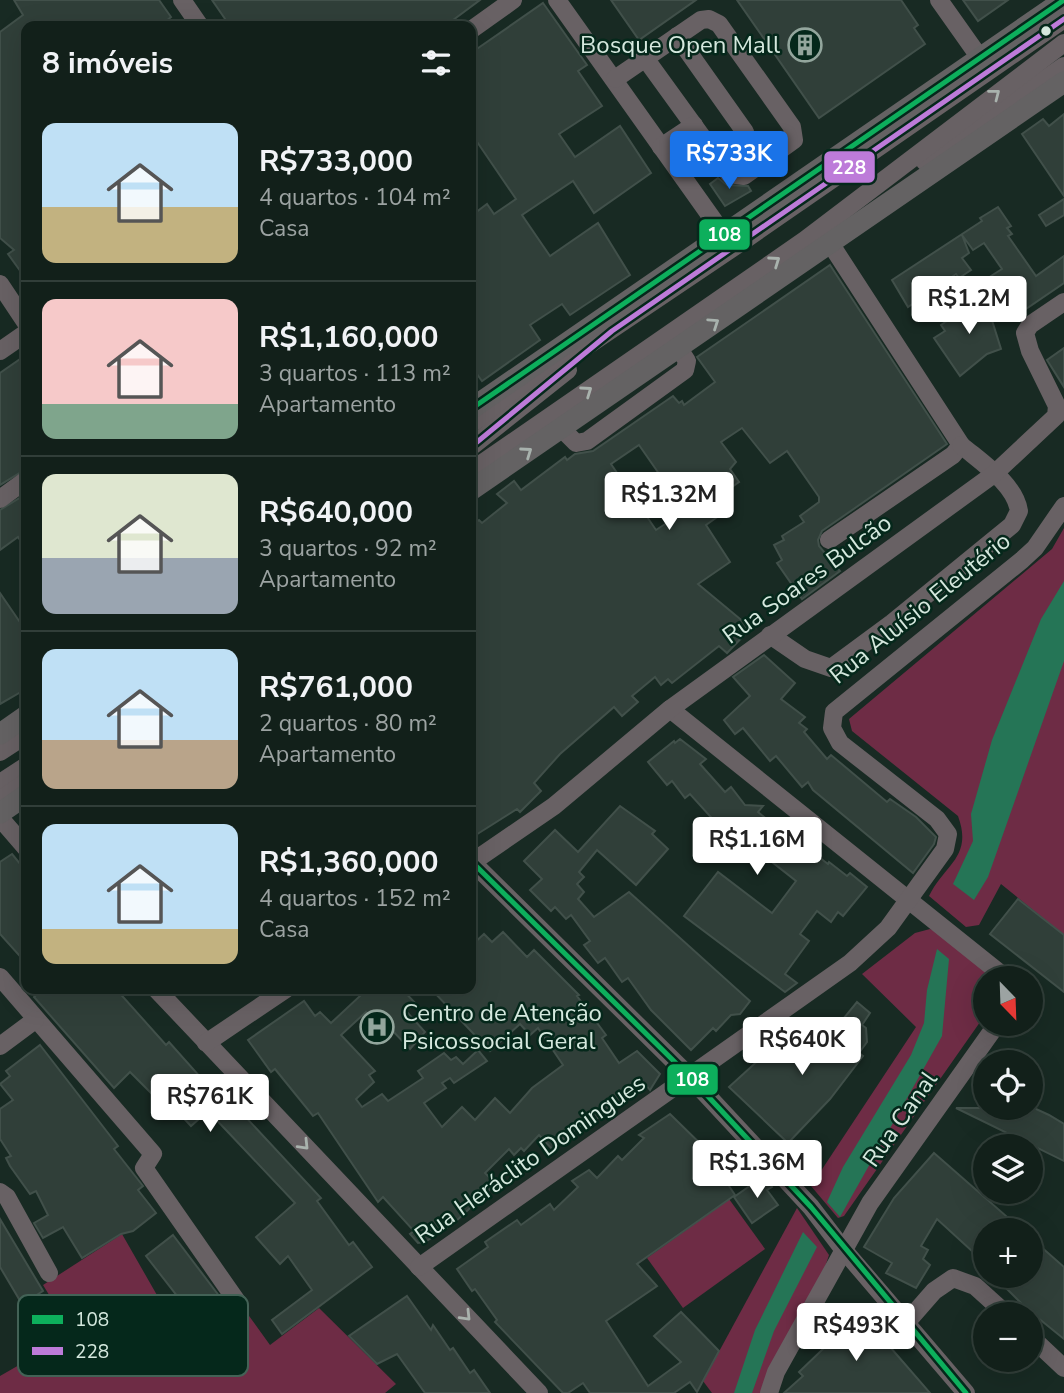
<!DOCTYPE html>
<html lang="pt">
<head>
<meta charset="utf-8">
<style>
  body { margin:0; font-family:"Nunito Sans",sans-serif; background:#1b2823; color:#f1f3f6; height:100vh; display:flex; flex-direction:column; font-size:26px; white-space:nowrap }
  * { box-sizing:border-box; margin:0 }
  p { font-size:23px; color:#9ca3a2 }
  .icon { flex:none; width:38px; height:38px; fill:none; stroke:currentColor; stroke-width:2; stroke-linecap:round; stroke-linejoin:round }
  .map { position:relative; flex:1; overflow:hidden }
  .details { position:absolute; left:21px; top:21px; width:455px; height:973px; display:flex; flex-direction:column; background:#12201a; border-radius:14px; box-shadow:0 7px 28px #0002,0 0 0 2px #313e39 }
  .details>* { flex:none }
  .needle { width:46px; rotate:157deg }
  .controls { position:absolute; left:973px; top:966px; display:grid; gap:14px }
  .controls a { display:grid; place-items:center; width:70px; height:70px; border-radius:50%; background:#12201a; box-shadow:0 7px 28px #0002,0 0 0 2px #313e39; font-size:35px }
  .price { position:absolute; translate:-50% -60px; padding:0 16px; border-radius:7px; background:#fff; color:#222; font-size:23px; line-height:46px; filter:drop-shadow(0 2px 4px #0008) }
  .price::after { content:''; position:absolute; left:50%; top:42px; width:21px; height:16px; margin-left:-10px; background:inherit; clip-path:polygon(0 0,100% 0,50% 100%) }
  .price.active { background:#1a73e8; color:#fff }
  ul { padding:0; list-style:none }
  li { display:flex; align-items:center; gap:21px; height:175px; padding:0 21px }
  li+li { border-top:2px solid #313e39 }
  li span { display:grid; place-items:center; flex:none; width:196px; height:140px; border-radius:14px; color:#555 }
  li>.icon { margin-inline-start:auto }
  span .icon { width:84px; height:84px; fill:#fffc; stroke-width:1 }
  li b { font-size:30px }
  h2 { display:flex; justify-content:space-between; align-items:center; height:84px; padding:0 21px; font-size:30px }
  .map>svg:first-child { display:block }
  .green { fill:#6e2c45 }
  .water { fill:#257556 }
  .building { fill:#303f39; stroke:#41504a; stroke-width:2; fill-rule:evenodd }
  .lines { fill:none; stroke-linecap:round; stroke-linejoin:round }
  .minor { stroke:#686164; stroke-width:18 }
  .major { stroke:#646263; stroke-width:21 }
  .bus-1-casing { stroke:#05281b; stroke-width:10 }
  .bus-2-casing { stroke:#05281b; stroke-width:10 }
  .bus-1 { stroke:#0daf5c; stroke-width:5 }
  .bus-2 { stroke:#bd7bd9; stroke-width:5 }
  .oneway { stroke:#a9b2ad }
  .oneway2 { stroke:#a8b2ad }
  .bus-dot { fill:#d5e8de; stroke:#05281b; stroke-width:2.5 }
  .labels { text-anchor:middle; stroke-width:5; stroke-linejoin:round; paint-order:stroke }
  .poi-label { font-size:24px; fill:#d5e8de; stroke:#05281b; text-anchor:end }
  .street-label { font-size:24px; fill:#d5e8de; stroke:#05281b }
  .key { fill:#05281b; stroke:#436256; stroke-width:2 }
  .key-label { font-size:19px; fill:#d5e8de }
  .line-badge { stroke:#05281b; stroke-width:2.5 }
  .badge-label { font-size:19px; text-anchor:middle; font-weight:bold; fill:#fff }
</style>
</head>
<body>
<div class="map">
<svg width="1064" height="1393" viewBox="0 0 1064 1393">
  <rect width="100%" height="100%" fill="#182a23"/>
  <g class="green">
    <path d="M1064 528V935L1001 884 979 925 966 927 929 896C945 864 973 857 958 816L852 731 849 719 1052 549Z"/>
    <polygon points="930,929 942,934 996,978 985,978 985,1015 844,1216 838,1218 811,1186 916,1027 862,974 915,933"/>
    <polygon points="729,1199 765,1249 683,1308 647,1258"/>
    <polygon points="797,1208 829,1255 824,1270 762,1393 712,1393 703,1381"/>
    <polygon points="122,1234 189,1351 244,1309 270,1345 319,1308 396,1384 385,1393 0,1393 0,1376 73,1334 43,1285"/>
  </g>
  <g class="water">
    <polygon points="1064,581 1064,661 988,877 974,900 953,884 973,841 971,814 992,740 1041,619"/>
    <polygon points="937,949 949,959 942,1036 840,1217 827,1202 843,1167 911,1055 924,1023 927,990"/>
    <polygon points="803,1232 817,1247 774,1331 752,1393 734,1393 755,1330"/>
  </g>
  <g class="building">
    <polygon points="14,0 159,0 171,17 160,26 26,26 26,279 8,254 14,250 0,238 0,32 23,15"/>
    <polygon points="212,0 480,0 445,26 230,26"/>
    <polygon points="611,0 696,0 639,40"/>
    <polygon points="737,0 901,0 918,25 914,28 925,44 819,118"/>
    <polygon points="963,0 1008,0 978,21"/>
    <polygon points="543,3 587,65 578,71 602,106 559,134 575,157 620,126 651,173 594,213 573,181 522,215 550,256 598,223 630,275 570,315 562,304 530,325 540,340 482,381 471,366 471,216 487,204 494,214 516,199 471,133 471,53"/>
    <polygon points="1064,114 1064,196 1022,134 1043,119 1049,126"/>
    <polygon points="718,178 727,185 748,186 751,191 725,206 710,184"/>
    <polygon points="1064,199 1064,215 1046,226 1039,215"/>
    <polygon points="998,207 1011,226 1007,228 1012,234 1008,236 1036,276 1064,256 1064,283 1017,315 991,276 1002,269 984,243 973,250 962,235 969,253 962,258 971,270 959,278 956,274 908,307 892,280 982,221 980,218"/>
    <path d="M830 265 947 444 822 531 818 540 819 546 840 571 802 599 777 563 782 560 774 545 784 540 782 536 804 522 800 516 819 502V497L787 451 770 463 742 428 721 442 736 462 730 469 739 482 715 499 723 513 706 525 730 562 698 584 751 628 727 653 719 646 672 683 668 679 661 685 655 677 632 696 638 702 622 716 614 707 560 754 534 783 541 791 520 812 517 809 471 838V656L477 649 471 641V526L479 520 482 523 507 503 497 494 514 481 521 490 565 457 567 460 575 454 593 451 673 396 679 403 682 401 684 405 715 382 697 357ZM639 445 685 511 656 530 611 464Z"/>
    <polygon points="984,295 1001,349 987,354 960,376 934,338 945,331 941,325"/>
    <polygon points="1064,348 1064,387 1047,360"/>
    <polygon points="26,355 26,469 0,485 0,373"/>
    <polygon points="26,494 26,549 18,537 0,550 0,510"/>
    <polygon points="0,593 26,631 26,689 0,704"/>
    <polygon points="764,655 795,683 781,699 805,717 799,723 807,729 804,732 827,759 831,755 887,802 890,799 916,817 936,837 934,844 913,873 813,790 808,782 802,787 776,756 770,761 743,728 735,734 724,720 750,696 733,677"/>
    <polygon points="680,739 706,759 700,764 725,792 731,787 745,805 763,806 758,812 775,826 783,846 791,836 828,864 829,862 847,876 850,873 867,887 843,916 838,912 831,922 817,911 800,934 809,941 785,974 797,983 785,992 684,916 718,872 772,913 796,881 729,828 726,831 718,825 690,794 685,798 672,781 667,785 648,762 674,741 675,743"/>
    <polygon points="620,806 655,831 652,834 668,849 636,885 597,850 579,872 584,877 577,884 584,892 578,899 594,917 629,892 750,1001 740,1014 731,1015 716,1031 713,1028 691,1050 651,1010 628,978 622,982 605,958 598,963 584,945 590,941 571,915 566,919 555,907 551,911 530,890 542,879 524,861 555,830 578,852"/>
    <polygon points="12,854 26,871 26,963 0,934 0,862"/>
    <polygon points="1018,899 1064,935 1064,992 990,934"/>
    <polygon points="503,932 527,957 534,950 579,995 577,996 606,1035 602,1038 619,1063 637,1051 660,1074 650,1090 646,1085 592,1122 589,1119 552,1149 539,1135 524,1151 521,1148 514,1155 509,1149 485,1173 496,1184 454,1223 425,1242 418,1243 410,1234 414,1231 383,1197 378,1202 318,1113 313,1116 275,1069 271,1072 248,1040 304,1001 315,1016 320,1012 331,1023 360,996 354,989 402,989 415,1003 406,1011 425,1032 410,1049 388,1026 383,1031 366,1012 341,1035 375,1071 369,1075 374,1082 356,1099 362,1107 382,1094 388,1101 423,1078 418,1071 444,1053 451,1060 456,1057 463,1064 478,1050 487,1061 454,1083 450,1078 442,1083 446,1088 424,1103 442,1127 462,1107 475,1120 495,1098 510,1113 532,1088 563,1065 538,1028 530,1035 520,1024 490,1051 431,989 471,989 471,946 484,934 492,942"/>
    <polygon points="42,989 116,989 166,1045 169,1042 209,1087 214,1083 321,1198 317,1201 349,1245 353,1242 372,1267 282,1334 272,1320 312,1290 288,1256 280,1264 256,1237 295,1203 208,1111 191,1126 176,1110 172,1114 130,1072 114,1088 34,997"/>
    <polygon points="857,1002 870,1013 862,1025 866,1028 867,1042 859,1053 863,1056 830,1099 788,1143 729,1087 784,1037 809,1061"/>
    <polygon points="40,1045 118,1146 114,1149 143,1186 138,1190 156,1213 133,1231 121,1234 82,1258 63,1227 43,1238 34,1223 48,1215 36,1191 30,1194 10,1166 6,1158 11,1156 0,1139 0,1109 13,1100 0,1084 10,1076 6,1071"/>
    <polygon points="956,1108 1034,1108 1049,1115 1064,1124 1064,1161"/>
    <polygon points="670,1114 716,1159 713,1162 735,1195 637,1264 657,1286 606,1321 648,1386 681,1362 654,1336 681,1312 719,1351 697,1392 690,1382 674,1393 590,1393 583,1383 568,1393 563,1393 495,1322 497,1320 475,1289 472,1291 457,1269 488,1247 485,1242 517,1220 521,1225 550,1204 554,1210 578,1187 572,1181 589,1170 597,1178 618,1156 622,1160 644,1138 639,1135"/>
    <polygon points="934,1153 1022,1230 985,1230 985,1263 937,1219 921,1246 928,1250 923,1259 930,1265 916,1288 886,1273 892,1263 864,1247 894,1198"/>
    <polygon points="764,1176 772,1187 767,1190 778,1205 752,1223 734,1197"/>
    <polygon points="0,1219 43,1291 22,1304 0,1267"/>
    <polygon points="173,1235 226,1305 222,1308 228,1316 206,1333 146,1256"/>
    <polygon points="1031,1238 1064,1267 1064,1339 1027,1309 994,1276 1031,1276"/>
    <polygon points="407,1296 431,1330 433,1325 450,1350 453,1348 470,1373 474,1370 490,1393 425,1393 397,1354 377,1364 349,1336"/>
    <polygon points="855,1308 871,1325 930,1393 784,1393 803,1376 799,1372 823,1349 816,1342"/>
  </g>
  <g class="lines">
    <g class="minor">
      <polyline points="182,0 200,26"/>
      <polyline points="557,0 724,235"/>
      <polyline points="939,0 980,58"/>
      <polyline points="471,30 513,0"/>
      <polyline points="677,36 745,132"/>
      <polyline points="615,79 701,20 709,19 719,24 792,127 794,140 744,176 729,174 645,58"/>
      <polyline points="661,147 694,125"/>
      <polyline points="925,162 1064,66"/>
      <polyline points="0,284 26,323"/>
      <polyline points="0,351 26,333"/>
      <polyline points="471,424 746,239 1064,19"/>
      <polyline points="561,428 576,443 587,441 685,370 687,361 678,347"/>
      <polyline points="471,447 568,370"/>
      <polyline points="471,471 805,240 1064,43"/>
      <polyline points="0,499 26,480"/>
      <polyline points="829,540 953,455 961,445 830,243"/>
      <path d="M770 635 805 659 831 668 892 623 1012 525 1019 511C1015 484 981 462 961 445"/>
      <polyline points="670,709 1006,978"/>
      <polyline points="0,752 26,735"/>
      <polyline points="0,783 26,766"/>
      <polyline points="0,800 26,782"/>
      <polyline points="0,818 26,848"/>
      <polyline points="471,861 690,1077 811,1207 843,1249 966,1393"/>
      <polyline points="471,863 554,806 670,709 994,474 1056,416 1057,406 1030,351 1025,333 1030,325 1064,302"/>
      <polyline points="0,977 153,1154 144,1168 238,1303"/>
      <polyline points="156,989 539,1393"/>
      <polyline points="206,1043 286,989"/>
      <polyline points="0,1046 35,1020"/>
      <polyline points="0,1192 7,1197 49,1273"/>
      <polyline points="419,1267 850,963 888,928 945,849 948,834 937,819 840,743 832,728 834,712 1022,560 1035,548 1064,506"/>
      <polyline points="906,1323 934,1291 953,1278 975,1286 1006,1314"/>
      <polyline points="1031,1337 1064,1368"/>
      <polyline points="769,1393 776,1372 870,1203 997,1024"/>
    </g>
    <g class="major">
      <polyline points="471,409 1064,0"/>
      <polyline points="471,490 1064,82"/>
      <polyline points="0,734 26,716"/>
      <polyline points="0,813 26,795"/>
    </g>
    <defs>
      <g id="bus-1">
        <polyline points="471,409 1064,0"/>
        <polyline points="471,861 690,1077 811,1207 966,1393"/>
      </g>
      <polyline id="bus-2" points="471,447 612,331 1064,19"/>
    </defs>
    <use href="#bus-1" class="bus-1-casing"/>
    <use href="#bus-2" class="bus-2-casing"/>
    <use href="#bus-1" class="bus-1"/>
    <use href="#bus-2" class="bus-2"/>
  </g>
  <defs><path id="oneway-chevron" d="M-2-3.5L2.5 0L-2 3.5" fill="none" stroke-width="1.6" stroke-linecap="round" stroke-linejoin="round" transform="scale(1.75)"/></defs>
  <g class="oneway">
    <use href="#oneway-chevron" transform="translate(995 94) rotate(-38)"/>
    <use href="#oneway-chevron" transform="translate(775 261) rotate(-35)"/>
    <use href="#oneway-chevron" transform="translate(587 391) rotate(-35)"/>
    <use href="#oneway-chevron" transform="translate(304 1145) rotate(46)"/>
    <use href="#oneway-chevron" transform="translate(466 1316) rotate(46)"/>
  </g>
  <g class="oneway2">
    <use href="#oneway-chevron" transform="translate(714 323) rotate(-34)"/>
    <use href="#oneway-chevron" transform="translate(527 452) rotate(-35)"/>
  </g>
  <defs>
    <symbol id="building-ring" viewBox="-11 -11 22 22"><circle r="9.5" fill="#05281b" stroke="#93a69d" stroke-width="1.5"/><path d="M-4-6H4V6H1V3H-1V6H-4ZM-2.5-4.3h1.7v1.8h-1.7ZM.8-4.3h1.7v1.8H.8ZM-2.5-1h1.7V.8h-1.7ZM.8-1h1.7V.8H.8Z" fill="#93a69d"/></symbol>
    <symbol id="hospital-ring" viewBox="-11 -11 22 22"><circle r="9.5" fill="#05281b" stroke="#93a69d" stroke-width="1.5"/><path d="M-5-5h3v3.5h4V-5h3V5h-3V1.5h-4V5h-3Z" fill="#93a69d"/></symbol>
  </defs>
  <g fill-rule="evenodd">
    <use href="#building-ring" x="786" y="26" width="38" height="38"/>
    <use href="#hospital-ring" x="358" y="1008" width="38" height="38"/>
  </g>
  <circle class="bus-dot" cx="1046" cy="31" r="6"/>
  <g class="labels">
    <g class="poi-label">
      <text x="780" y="53">Bosque Open Mall</text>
      <text x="402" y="1021" text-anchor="start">Centro de Atenção<tspan x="402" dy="28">Psicossocial Geral</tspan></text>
    </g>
    <g class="street-label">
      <text transform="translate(807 579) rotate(-36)" y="8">Rua Soares Bulcão</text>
      <text transform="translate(920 608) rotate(-39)" y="8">Rua Aluísio Eleutério</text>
      <text transform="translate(900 1119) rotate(-55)" y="8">Rua Canal</text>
      <text transform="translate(530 1159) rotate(-35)" y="8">Rua Heráclito Domingues</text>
    </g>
  </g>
  <rect x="18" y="1295" width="230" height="81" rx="10" class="key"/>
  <rect x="32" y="1315" width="31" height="9" fill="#0daf5c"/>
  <rect x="32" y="1347" width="31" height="8" fill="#bd7bd9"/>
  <g class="key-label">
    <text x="75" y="1326">108</text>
    <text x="75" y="1358">228</text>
  </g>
  <g class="line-badge">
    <rect x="823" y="150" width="53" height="34" rx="7" fill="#bd7bd9"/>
    <rect x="698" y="218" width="53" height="33" rx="7" fill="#0daf5c"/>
    <rect x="666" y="1063" width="53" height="33" rx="7" fill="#0daf5c"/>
  </g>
  <g class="badge-label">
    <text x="849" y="174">228</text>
    <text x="724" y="241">108</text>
    <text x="692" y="1086">108</text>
  </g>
</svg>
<div class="controls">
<a><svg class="needle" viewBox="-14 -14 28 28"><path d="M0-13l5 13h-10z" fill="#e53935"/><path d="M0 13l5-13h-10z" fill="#9ca3a2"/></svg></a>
<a><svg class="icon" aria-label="locate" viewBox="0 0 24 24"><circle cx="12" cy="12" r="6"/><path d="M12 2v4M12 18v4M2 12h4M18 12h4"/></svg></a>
<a><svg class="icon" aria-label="layers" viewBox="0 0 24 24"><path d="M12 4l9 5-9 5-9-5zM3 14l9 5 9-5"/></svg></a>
<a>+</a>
<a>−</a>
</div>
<b class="price active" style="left:729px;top:191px">R$733K</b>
<b class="price" style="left:969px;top:336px">R$1.2M</b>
<b class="price" style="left:669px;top:532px">R$1.32M</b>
<b class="price" style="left:757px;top:877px">R$1.16M</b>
<b class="price" style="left:802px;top:1077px">R$640K</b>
<b class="price" style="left:210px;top:1134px">R$761K</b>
<b class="price" style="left:757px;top:1200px">R$1.36M</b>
<b class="price" style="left:856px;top:1363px">R$493K</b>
<section class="details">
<h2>8 imóveis<svg class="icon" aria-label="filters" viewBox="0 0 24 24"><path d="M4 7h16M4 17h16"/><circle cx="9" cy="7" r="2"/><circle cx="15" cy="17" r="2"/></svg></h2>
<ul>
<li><span style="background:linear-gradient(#bfe0f5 60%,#c2b280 0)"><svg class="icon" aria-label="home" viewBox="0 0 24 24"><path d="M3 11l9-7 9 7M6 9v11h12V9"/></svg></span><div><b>R$733,000</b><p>4 quartos · 104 m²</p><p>Casa</p></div></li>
<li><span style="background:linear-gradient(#f6c9c9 75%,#7fa58c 0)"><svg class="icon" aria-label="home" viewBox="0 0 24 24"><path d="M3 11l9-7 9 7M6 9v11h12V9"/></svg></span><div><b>R$1,160,000</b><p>3 quartos · 113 m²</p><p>Apartamento</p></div></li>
<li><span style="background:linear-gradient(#dfe7d0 60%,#9aa5b1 0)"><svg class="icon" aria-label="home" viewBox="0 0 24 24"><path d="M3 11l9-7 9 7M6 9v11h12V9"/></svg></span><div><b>R$640,000</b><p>3 quartos · 92 m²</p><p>Apartamento</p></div></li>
<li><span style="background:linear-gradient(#bfe0f5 65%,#b9a48a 0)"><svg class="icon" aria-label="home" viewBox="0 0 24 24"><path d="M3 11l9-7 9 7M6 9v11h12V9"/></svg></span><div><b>R$761,000</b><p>2 quartos · 80 m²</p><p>Apartamento</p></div></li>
<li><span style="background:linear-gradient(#bfe0f5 75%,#c2b280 0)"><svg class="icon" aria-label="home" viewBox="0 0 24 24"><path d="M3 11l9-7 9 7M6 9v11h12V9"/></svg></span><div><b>R$1,360,000</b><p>4 quartos · 152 m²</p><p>Casa</p></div></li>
</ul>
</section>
</div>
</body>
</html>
